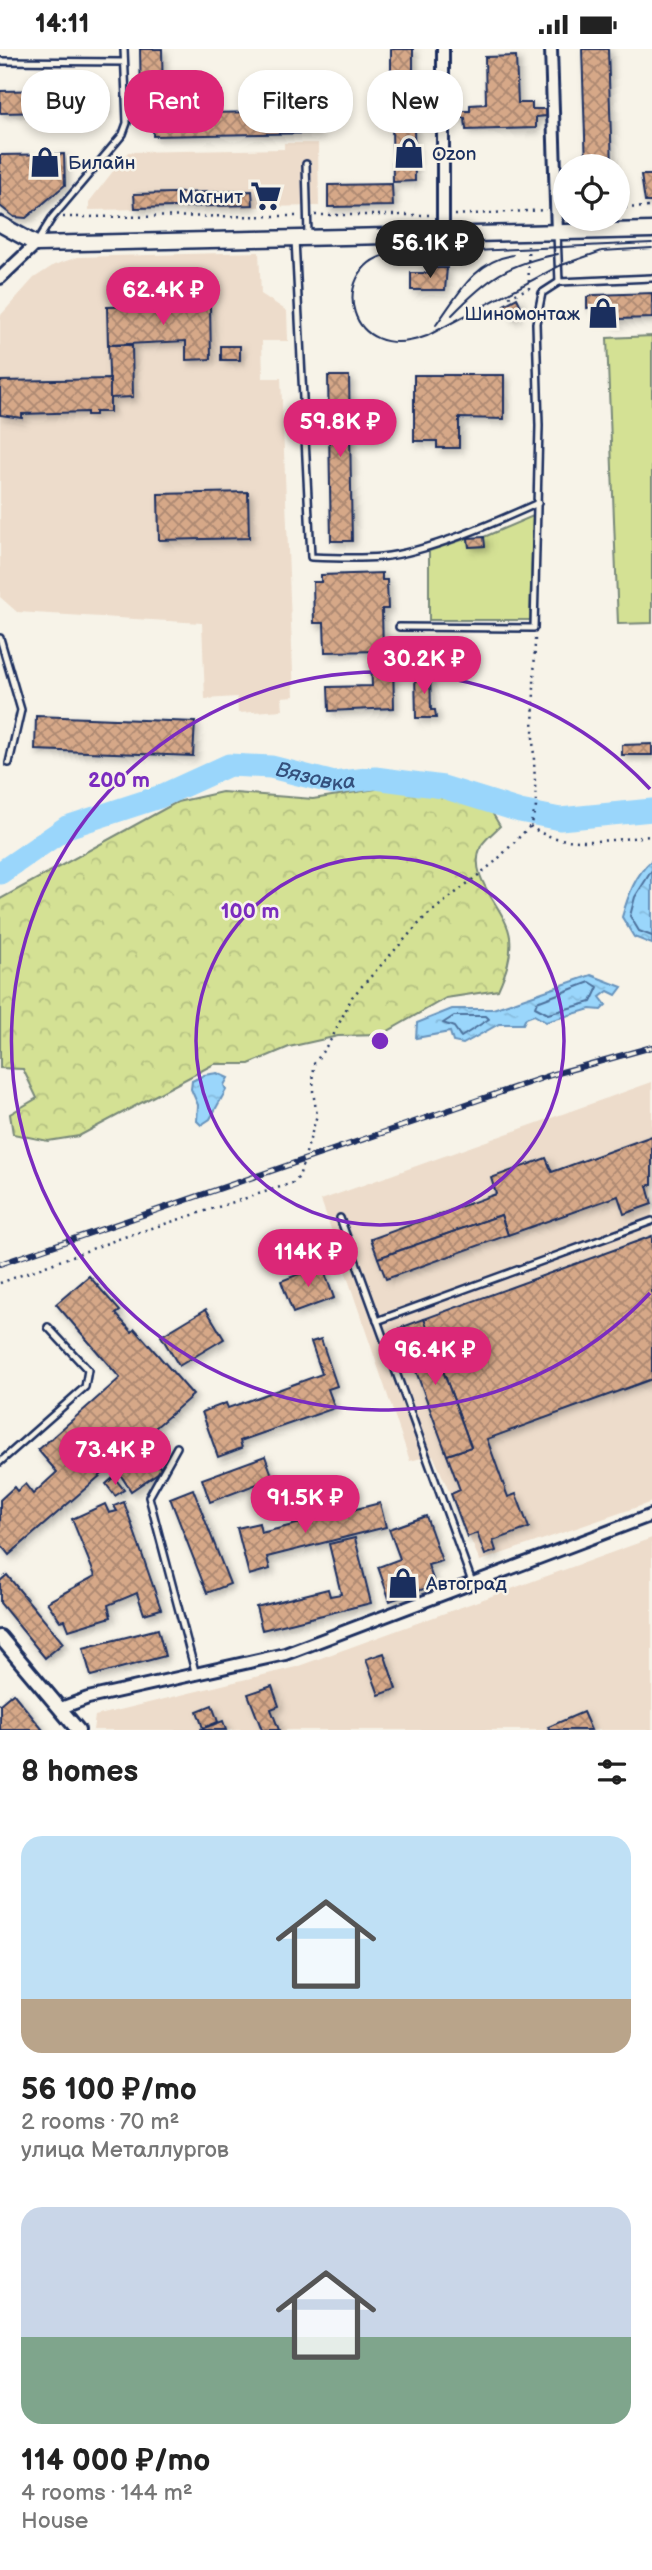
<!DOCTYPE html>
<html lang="en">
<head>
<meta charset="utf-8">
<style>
  body { margin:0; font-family:"Balsamiq Sans",sans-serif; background:#f2f2f2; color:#222; height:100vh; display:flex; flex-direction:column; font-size:26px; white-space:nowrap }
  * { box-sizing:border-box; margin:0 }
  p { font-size:23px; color:#767676 }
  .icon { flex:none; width:38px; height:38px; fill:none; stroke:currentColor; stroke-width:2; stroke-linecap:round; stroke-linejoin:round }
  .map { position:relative; height:1681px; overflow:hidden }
  .sheet { display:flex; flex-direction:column; background:#fff; flex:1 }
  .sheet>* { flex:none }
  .hud { position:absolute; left:21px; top:21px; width:611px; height:63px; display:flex; gap:14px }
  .controls { position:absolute; left:553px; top:105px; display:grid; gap:14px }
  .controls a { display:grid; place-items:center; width:77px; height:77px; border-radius:50%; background:#fff; box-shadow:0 4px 10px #0003; font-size:35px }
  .price { position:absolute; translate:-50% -60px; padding:0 16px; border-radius:24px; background:#db2777; color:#fff; font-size:23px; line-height:46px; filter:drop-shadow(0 2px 4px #0008) }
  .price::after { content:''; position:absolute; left:50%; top:42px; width:21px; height:16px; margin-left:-10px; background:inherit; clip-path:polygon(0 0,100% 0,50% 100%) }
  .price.selected { background:#222; color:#fff }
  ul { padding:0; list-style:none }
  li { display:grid; align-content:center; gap:14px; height:371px; padding:0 21px }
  li span { display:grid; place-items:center; height:217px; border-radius:21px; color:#555 }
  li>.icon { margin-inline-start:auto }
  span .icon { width:126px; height:126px; fill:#fffc; stroke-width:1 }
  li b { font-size:30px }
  h2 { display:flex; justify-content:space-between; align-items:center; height:84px; padding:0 21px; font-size:30px }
  .tag { padding:0 24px; border-radius:28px; background:#fff; box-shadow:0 4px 10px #0003; font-size:24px; line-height:63px }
  .tag.selected { background:#db2777; color:#fff }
  .status { display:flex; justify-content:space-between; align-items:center; height:49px; padding:0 35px; background:#fff; direction:ltr }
  .status svg { height:19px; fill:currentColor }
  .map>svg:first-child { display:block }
  .built { fill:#eddccb }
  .forest { fill:url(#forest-crowns); stroke:#788879; stroke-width:2 }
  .park { fill:#d4e194; stroke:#788879; stroke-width:2 }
  .water { fill:url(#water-ripples); stroke:#6793bc; stroke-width:2 }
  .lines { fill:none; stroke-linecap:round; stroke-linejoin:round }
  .shore { stroke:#4e729d; stroke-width:2 }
  .river { stroke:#9ad6fb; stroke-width:23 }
  .building { fill:url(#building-cross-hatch); stroke:#1b2f5e; stroke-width:2; filter:url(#shadow) }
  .service-casing { stroke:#1b2f5e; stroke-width:10 }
  .minor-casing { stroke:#1b2f5e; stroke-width:16 }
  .tertiary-casing { stroke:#1b2f5e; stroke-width:18 }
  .secondary-casing { stroke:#1b2f5e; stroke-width:19 }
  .path { stroke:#1b2f5e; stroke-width:2.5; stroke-dasharray:2 5; stroke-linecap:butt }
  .service { stroke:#f7f3e8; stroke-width:5 }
  .minor { stroke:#f7f3e8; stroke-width:10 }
  .tertiary { stroke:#f7f3e8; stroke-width:12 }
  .secondary { stroke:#f7f3e8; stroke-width:14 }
  .tram { stroke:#1b2f5e; stroke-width:2 }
  .rail-casing { stroke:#1b2f5e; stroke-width:6 }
  .rail { stroke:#f7f3e8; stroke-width:3.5; stroke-dasharray:10; stroke-linecap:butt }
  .ring { fill:none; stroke:#7b2cbf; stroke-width:3.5 }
  .labels { text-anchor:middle; stroke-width:5; stroke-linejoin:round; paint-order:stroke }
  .poi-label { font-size:19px; fill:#1b2f5e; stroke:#f7f3e8; text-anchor:start }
  .water-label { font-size:21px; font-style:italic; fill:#34507d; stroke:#f7f3e8 }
  .centre { fill:#7b2cbf; stroke:#f7f3e8; stroke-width:3.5 }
  .ring-label { font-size:21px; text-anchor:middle; font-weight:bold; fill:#7b2cbf; stroke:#f7f3e8; stroke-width:5; stroke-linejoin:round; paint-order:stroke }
</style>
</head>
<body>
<div class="status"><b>14:11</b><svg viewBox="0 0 49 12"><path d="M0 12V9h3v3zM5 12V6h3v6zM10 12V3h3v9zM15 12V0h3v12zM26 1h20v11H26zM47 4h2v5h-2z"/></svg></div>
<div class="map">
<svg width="652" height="1681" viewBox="0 0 652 1681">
  <defs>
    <pattern id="forest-crowns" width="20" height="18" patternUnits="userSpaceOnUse" patternTransform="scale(1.75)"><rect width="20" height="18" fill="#d4e194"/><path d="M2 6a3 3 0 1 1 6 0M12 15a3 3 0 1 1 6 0" fill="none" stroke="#b5c182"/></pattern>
    <pattern id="water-ripples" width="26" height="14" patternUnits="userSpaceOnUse" patternTransform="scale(1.75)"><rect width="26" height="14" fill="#9ad6fb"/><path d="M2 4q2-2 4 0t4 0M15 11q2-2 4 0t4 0" fill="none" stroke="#84b8da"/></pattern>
    <pattern id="building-cross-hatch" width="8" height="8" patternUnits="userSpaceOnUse" patternTransform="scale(1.75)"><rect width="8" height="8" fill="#d6a888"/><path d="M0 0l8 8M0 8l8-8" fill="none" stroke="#ad8972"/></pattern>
    <filter id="shadow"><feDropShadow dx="3.5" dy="3.5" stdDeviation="3.5" flood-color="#0004"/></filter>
  </defs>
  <rect width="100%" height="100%" fill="#f7f3e8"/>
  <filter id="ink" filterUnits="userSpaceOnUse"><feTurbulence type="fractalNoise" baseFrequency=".0143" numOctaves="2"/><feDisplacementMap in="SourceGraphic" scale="14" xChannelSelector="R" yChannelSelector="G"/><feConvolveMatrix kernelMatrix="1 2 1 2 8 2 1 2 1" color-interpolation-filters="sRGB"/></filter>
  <g filter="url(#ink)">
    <g class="built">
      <polygon points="284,94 318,94 319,157 89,161 89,153 128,103 284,100"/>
      <polygon points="259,203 261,245 287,262 288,292 262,292 263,329 281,329 294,647 282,648 283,661 238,664 237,648 205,650 202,574 17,563 0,548 0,267 34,229 54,216 78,208"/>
      <polygon points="652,1033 652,1453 480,1512 433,1406 410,1412 321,1151"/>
      <polygon points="652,1489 652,1681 93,1681 95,1667 296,1618"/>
    </g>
    <path class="forest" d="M401 736 490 760 500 777C494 783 485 790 481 797 466 830 506 858 510 888 512 908 506 923 498 941L446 949 381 986 338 987 289 998 249 1015H214L79 1087 48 1092 13 1085 10 1065 37 1049 23 1020 0 1019V850L177 753 222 743 313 750Z"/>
    <g class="park">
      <polygon points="652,287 652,574 618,575 607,289"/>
      <polygon points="533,467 530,571 429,571 429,502 468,489 469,498 484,497 484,488"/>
    </g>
    <g class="water">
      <path d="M652 811V895L634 888 622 868C628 847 635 826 652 811Z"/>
      <polygon points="591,926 622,938 616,946 608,942 600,948 606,956 601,961 590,960 546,973 534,966 526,969 523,975 499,975 463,995 453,993 450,983 416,989 417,974 452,960 493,960"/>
      <polygon points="217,1024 228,1029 224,1036 226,1041 210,1070 201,1076 197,1072 198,1056 191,1040 192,1032 204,1026"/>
    </g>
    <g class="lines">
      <g class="shore">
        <polyline points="652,821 635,848 630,867 639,882 652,887"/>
        <polygon points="590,933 598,938 591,953 548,965 535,958 537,953"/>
        <polygon points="454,967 486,967 489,970 461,988 454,978 443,974"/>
      </g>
      <path class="river" id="s1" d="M0 824 67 778 159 748 229 716 271 718 334 734 375 729 443 738 520 762 560 770 652 761"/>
    </g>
    <g class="building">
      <polygon points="140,0 162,0 163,49 141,49"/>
      <rect x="391" y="0" width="22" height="22"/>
      <polygon points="582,0 608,0 612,117 586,117"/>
      <polygon points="516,7 518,54 532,54 532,60 547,60 547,67 536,68 536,79 466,81 465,69 458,69 458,62 470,62 470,56 486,55 485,8"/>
      <polygon points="391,22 413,22 415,132 393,133"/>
      <polygon points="105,40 106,62 0,64 0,42"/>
      <polygon points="318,62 319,84 153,87 153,65"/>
      <polygon points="64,105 65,136 26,169 14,168 0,157 0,106"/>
      <polygon points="641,126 652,126 652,153 645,153"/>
      <polygon points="392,135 393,157 328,158 328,136"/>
      <polygon points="252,142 253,156 135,159 134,145"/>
      <polygon points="432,219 447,219 445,241 411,241 411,224 432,224"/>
      <polygon points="652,244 652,269 618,270 618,274 613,274 613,270 595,271 594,258 587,259 587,248 594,246"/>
      <polygon points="517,249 521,257 515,261 518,266 512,270 504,256"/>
      <polygon points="210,256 211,310 186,311 186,292 108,296 107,258"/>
      <polygon points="108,296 132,296 133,348 110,349"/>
      <rect x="221" y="297" width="19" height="14"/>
      <polygon points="414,326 504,326 504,370 459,369 459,399 437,399 437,392 414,392"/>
      <polygon points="328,327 349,327 352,492 331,492"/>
      <polygon points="110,330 110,363 95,363 95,366 87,366 87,363 22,365 22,369 0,366 0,332"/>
      <polygon points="248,443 249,489 159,491 158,445"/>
      <polygon points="484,488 485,497 469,498 468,489"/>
      <polygon points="382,524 382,531 387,531 388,560 382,560 383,602 325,603 324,574 314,574 313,533 321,533 321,526"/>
      <polygon points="393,612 394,659 329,662 328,638 372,637 371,613"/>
      <polygon points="415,624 430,624 431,661 435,661 436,669 416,669"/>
      <polygon points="36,667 195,673 193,707 35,701"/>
      <polygon points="652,695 652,706 622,706 622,696"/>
      <polygon points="652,1087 652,1135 647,1137 652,1155 624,1165 618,1147 508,1186 501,1166 378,1209 371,1190 496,1145 491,1129 546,1109 552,1123"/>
      <polygon points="501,1166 508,1186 386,1230 378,1209"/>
      <polygon points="652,1187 652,1330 487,1390 508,1448 516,1445 529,1479 493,1492 496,1502 485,1506 477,1484 467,1488 451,1445 460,1441 447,1406 471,1398 424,1270"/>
      <polygon points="322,1216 334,1249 293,1264 281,1232"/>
      <polygon points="89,1227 120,1262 116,1265 132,1283 135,1280 193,1346 9,1506 0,1495 0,1451 14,1438 17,1442 25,1435 33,1445 57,1423 38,1401 120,1329 56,1255"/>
      <polygon points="206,1260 224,1290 179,1317 161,1287"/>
      <polygon points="424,1270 471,1398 447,1406 400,1279"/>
      <polygon points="321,1290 337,1337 328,1340 335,1359 240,1392 242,1399 218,1408 202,1363 226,1354 228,1359 322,1325 311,1293"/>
      <polygon points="144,1396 162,1421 131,1442 118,1422 140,1407 136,1401"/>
      <polygon points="265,1407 273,1429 210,1453 202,1430"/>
      <polygon points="114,1428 124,1441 115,1447 106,1435"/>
      <polygon points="193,1440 230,1535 207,1544 170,1449"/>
      <polygon points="124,1453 161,1560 144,1565 137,1544 108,1556 111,1568 69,1581 65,1571 60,1572 47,1553 95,1527 72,1470 105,1455 109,1464 117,1462 114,1457"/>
      <polygon points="380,1454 386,1478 267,1508 270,1520 249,1526 237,1479 259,1474 261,1484"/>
      <polygon points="426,1467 442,1512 428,1516 435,1536 390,1552 378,1518 400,1510 389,1480"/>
      <polygon points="355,1489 371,1554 262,1581 256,1558 328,1540 330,1547 341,1545 329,1495"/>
      <polygon points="7,1526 63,1594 45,1609 0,1554 0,1532"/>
      <polygon points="158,1580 165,1607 91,1627 83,1599"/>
      <polygon points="384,1604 396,1640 379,1646 366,1610"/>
      <polygon points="272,1637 279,1657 271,1660 279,1681 262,1681 248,1645"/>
      <polygon points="13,1644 43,1681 0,1681 0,1655"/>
      <polygon points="212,1656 218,1673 203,1679 197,1662"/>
      <polygon points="583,1663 591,1681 549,1681 548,1678"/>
      <polygon points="223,1672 226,1681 201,1681 201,1680"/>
    </g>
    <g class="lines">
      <defs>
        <g id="service">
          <polyline points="0,12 124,13"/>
          <polyline points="306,115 308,187"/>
          <polyline points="557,185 559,233 652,229"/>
          <path d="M295 190 311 508C334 509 358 510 381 508 428 503 494 474 538 454"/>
          <polyline points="37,193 52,169 123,85 127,74 124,0"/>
          <polyline points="399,578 534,579 539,377 536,274 542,244 559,233"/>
          <polyline points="0,589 21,661 9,714"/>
          <polyline points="340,1169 472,1533"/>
          <polyline points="377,1272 652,1172"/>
          <polyline points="177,1398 149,1448 196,1626"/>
          <polyline points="0,1413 85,1338 88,1321 48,1278"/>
        </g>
        <g id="minor">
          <polyline points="443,0 443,188"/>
          <polyline points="551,0 557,184"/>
          <polyline points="0,229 36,195"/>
          <polyline points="61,1659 88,1649 285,1605 652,1466"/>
        </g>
        <polyline id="tertiary" points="0,1588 78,1681"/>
        <polyline id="secondary" points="0,175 36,195 652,181"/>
      </defs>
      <use href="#service" class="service-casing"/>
      <use href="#minor" class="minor-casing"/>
      <use href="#tertiary" class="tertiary-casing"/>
      <use href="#secondary" class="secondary-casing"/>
      <g class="path">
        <polyline points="618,159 652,158"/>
        <polyline points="315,166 434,166"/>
        <polyline points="455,166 546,161"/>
        <polyline points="63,168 301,167"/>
        <polyline points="509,248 529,239 528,197"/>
        <path d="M530 777C560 801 616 790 652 787"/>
        <polyline points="0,1234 121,1189 293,1134 299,1128 317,1066 313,1043 314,1015 332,989 352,948 425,868 496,812 530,777 536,758 533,688 535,588"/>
      </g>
      <use href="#service" class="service"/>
      <use href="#minor" class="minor"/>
      <use href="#tertiary" class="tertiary"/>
      <use href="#secondary" class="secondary"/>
      <g class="tram">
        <path d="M652 194 386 206C330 220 345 318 427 287L559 217 602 202 652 199"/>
        <path d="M452 266C488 229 507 215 558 205"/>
        <path d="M436 276C458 246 473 213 513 206"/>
      </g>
      <defs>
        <polyline id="rail" points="0,1215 551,1026 652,998"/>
      </defs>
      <use href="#rail" class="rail-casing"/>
      <use href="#rail" class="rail"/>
    </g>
  </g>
  <g class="ring">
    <circle cx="380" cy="992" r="184"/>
    <path d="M650 1244A369 369 0 1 1 650 740"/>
  </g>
  <defs>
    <symbol id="shop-bare" viewBox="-9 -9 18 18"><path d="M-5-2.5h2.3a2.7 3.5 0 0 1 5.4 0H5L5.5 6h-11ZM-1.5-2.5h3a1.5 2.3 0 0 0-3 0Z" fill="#1b2f5e" stroke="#f7f3e8" stroke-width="2.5" paint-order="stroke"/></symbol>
    <symbol id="supermarket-bare" viewBox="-9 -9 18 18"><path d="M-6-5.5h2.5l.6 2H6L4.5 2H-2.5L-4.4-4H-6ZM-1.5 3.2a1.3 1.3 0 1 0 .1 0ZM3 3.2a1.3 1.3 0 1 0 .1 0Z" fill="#1b2f5e" stroke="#f7f3e8" stroke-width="2.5" paint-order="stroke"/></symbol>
  </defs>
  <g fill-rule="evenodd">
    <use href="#shop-bare" x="387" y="82" width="44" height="44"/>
    <use href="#shop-bare" x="23" y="91" width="44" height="44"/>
    <use href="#supermarket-bare" x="244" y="125" width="44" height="44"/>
    <use href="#shop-bare" x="581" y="242" width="44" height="44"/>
    <use href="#shop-bare" x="381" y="1512" width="44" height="44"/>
  </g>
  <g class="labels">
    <g class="poi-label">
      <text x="432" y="111">Ozon</text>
      <text x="68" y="120">Билайн</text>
      <text x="243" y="154" text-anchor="end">Магнит</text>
      <text x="580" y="271" text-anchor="end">Шиномонтаж</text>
      <text x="426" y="1541">Автоград</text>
    </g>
    <g class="water-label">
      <text dy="7" stroke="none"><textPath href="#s1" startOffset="343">Вязовка</textPath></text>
    </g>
  </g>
  <circle cx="380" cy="992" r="10" class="centre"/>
  <g class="ring-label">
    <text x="119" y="738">200 m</text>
    <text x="250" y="869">100 m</text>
  </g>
</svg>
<div class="controls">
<a><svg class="icon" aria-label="locate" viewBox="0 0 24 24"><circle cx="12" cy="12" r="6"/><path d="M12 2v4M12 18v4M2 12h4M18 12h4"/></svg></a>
</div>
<b class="price selected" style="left:430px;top:231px">56.1K ₽</b>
<b class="price" style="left:163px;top:278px">62.4K ₽</b>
<b class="price" style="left:340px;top:410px">59.8K ₽</b>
<b class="price" style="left:424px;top:647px">30.2K ₽</b>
<b class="price" style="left:308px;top:1240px">114K ₽</b>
<b class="price" style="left:435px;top:1338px">96.4K ₽</b>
<b class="price" style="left:115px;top:1438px">73.4K ₽</b>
<b class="price" style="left:305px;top:1486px">91.5K ₽</b>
<div class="hud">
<a class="tag">Buy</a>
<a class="tag selected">Rent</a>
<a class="tag">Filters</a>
<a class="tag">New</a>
</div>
</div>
<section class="sheet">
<h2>8 homes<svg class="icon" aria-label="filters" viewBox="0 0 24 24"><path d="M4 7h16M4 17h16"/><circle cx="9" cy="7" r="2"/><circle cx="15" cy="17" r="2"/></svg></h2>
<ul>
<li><span style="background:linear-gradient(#bfe0f5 75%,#b9a48a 0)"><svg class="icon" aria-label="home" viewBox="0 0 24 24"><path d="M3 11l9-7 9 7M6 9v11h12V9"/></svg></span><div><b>56 100 ₽/mo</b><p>2 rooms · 70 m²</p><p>улица Металлургов</p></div></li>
<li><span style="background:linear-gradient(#c9d6e8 60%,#7fa58c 0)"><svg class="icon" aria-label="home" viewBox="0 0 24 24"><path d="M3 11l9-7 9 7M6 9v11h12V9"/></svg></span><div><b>114 000 ₽/mo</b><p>4 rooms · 144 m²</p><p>House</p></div></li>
</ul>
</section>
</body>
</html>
